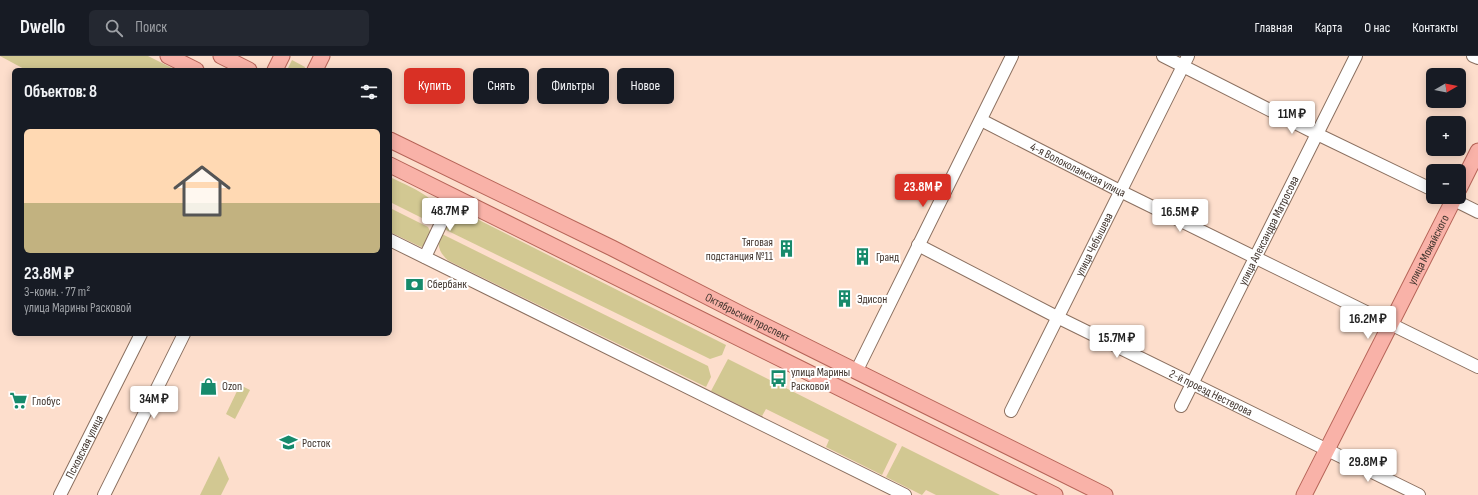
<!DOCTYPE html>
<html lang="ru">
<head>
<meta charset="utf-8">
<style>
  body { margin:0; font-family:"Sofia Sans Condensed",sans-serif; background:#242831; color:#f1f3f6; height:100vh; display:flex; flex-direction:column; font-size:15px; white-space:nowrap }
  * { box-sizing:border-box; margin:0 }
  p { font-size:13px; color:#9ea1a6 }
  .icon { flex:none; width:22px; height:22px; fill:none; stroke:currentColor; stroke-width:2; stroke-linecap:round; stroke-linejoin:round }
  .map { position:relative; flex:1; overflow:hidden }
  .side { position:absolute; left:12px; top:12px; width:380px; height:268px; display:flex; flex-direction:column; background:#171b24; border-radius:6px; box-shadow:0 2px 10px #0003 }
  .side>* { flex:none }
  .top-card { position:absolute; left:404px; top:12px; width:380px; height:36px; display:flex; gap:8px }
  .needle { width:26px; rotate:81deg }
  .fabs { position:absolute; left:1426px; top:12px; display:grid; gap:8px }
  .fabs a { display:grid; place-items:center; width:40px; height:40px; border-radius:6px; background:#171b24; box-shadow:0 2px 10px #0003; font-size:20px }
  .price { position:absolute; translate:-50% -34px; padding:0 9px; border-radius:4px; background:#fff; color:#222; font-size:13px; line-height:26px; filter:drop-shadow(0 1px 2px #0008) }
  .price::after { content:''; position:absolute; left:50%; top:24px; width:12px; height:9px; margin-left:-6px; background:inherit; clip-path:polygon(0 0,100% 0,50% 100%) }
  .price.active { background:#d93025; color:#fff }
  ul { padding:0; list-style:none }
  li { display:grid; align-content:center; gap:8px; height:212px; padding:0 12px }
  li span { display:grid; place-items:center; height:124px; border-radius:6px; color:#555 }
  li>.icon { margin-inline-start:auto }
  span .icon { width:72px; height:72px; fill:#fffc; stroke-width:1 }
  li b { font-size:17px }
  h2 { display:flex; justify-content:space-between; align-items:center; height:48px; padding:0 12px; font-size:17px }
  .chip { padding:0 14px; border-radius:6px; background:#171b24; box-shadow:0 2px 10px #0003; font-size:14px; line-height:36px }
  .chip.active { background:#d93025; color:#fff }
  header { display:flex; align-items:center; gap:24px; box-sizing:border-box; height:56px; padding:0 20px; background:#171b24; border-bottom:1px solid #363941 }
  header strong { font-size:19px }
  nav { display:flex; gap:22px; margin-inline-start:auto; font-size:14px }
  .search { width:280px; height:36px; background:#242831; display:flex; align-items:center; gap:10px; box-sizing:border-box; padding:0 14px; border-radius:6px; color:#9ea1a6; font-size:15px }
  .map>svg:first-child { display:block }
  .green { fill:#d2c892 }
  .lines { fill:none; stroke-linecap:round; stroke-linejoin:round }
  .minor-casing { stroke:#8b7060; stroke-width:14 }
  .major-casing { stroke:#b66458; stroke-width:17 }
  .minor { stroke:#fff; stroke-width:12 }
  .major { stroke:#f9b2a8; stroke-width:15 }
  .labels { text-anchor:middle; stroke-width:4; stroke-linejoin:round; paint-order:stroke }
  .street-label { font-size:12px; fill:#41352e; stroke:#fff }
  .poi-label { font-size:12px; fill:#41352e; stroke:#fff; text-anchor:start }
</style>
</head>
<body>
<header>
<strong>Dwello</strong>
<div class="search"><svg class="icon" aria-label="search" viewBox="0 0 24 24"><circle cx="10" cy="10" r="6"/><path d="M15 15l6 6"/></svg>Поиск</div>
<nav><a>Главная</a><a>Карта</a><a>О нас</a><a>Контакты</a></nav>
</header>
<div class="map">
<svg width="1478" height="439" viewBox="0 0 1478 439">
  <rect width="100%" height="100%" fill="#fddecc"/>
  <g class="green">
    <polygon points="0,0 148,0 176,14 26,14"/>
    <polygon points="292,4 305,11 304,14 287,14"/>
    <path d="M390 121C402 127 430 138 436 150 439 156 438 162 436 169L390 146Z"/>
    <polygon points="390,152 428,171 431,177 425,188 422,191 419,190 390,176"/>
    <polygon points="460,158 471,160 726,289 722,299 710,303 444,173 451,163"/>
    <path d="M442 178 708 310 711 321 706 331 449 205C440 198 435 188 442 178Z"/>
    <polygon points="728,303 897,388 882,419 826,391 829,384 766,353 762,360 711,335"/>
    <polygon points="240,329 250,334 235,363 226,358"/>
    <polygon points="902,390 1000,439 936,439 926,434 922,439 886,421"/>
    <polygon points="219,400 229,423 221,439 200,439"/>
  </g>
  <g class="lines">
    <defs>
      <g id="minor">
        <polyline points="1163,0 1317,78 1433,134"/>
        <polyline points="1473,0 1478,2"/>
        <path id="s1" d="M981 64 1120 135 1478 311"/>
        <polyline points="1448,141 1478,156"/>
        <polyline points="390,184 905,439"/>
        <path id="s2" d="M918 189 1057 261 1419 439"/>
        <polyline points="425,201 454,140"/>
        <polyline points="856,316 1012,0"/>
        <path id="s3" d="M1181 350 1356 0"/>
        <path id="s4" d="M1011 355 1188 0"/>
        <path id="s5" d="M60 439 141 278"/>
        <polyline points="104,439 184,278"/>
      </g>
      <g id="major">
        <polyline points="168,0 196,14"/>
        <polyline points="221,0 249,14"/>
        <polyline points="275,14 282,0"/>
        <polyline points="315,14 322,0"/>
        <path id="s6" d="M390 84 612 192 745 260 1105 439"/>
        <polyline points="390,109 1055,439"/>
        <polyline points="1459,133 1478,95"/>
        <path id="s7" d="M1304 439 1455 141"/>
      </g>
    </defs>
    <use href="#minor" class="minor-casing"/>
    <use href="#major" class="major-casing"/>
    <use href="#minor" class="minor"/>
    <use href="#major" class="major"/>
  </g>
  <defs>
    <symbol id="building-bare" viewBox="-9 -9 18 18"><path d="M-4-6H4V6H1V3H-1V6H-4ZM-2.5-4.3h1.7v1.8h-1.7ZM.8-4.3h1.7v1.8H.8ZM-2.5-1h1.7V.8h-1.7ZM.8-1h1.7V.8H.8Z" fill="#178a6b" stroke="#fff" stroke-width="2.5" paint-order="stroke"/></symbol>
    <symbol id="bank-bare" viewBox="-9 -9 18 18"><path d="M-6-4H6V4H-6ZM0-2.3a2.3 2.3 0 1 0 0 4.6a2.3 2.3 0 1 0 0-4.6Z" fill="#178a6b" stroke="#fff" stroke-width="2.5" paint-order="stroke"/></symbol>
    <symbol id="bus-bare" viewBox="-9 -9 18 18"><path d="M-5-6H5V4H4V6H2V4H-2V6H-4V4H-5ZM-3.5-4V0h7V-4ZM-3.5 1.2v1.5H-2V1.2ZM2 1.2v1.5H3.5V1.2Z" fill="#178a6b" stroke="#fff" stroke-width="2.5" paint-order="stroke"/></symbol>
    <symbol id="shop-bare" viewBox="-9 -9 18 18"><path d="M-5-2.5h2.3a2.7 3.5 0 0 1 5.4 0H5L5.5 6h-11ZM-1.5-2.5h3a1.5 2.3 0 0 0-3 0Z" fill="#178a6b" stroke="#fff" stroke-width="2.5" paint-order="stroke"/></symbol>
    <symbol id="supermarket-bare" viewBox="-9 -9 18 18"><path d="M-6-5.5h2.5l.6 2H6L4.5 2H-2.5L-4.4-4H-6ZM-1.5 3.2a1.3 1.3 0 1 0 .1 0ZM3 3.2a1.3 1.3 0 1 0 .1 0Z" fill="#178a6b" stroke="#fff" stroke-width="2.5" paint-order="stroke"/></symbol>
    <symbol id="school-bare" viewBox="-9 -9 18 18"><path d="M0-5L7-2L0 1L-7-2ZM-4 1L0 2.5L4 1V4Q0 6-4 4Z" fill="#178a6b" stroke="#fff" stroke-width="2.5" paint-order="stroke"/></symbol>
  </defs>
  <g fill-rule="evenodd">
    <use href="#building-bare" x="774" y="180" width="25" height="25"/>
    <use href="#building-bare" x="850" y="188" width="25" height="25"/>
    <use href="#bank-bare" x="402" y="216" width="25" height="25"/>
    <use href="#building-bare" x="832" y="230" width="25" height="25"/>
    <use href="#bus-bare" x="766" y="310" width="25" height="25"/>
    <use href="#shop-bare" x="196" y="318" width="25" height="25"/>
    <use href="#supermarket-bare" x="6" y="332" width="25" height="25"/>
    <use href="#school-bare" x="276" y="374" width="25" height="25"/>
  </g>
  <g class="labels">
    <g class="street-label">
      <text dy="4" stroke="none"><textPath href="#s1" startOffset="109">4-я Волоколамская улица</textPath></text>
      <text dy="4" stroke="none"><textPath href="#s3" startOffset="196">улица Александра Матросова</textPath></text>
      <text dy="4" stroke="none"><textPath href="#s4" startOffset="186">улица Чебышева</textPath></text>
      <text dy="4" stroke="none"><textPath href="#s7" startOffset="275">улица Можайского</textPath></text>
      <text dy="4" stroke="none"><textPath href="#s6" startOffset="399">Октябрьский проспект</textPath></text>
      <text dy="4" stroke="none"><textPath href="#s2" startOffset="328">2-й проезд Нестерова</textPath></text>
      <text dy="4" stroke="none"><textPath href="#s5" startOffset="54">Псковская улица</textPath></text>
    </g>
    <g class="poi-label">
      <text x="773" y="190" text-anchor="end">Тяговая<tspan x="773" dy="14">подстанция №11</tspan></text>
      <text x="876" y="205">Гранд</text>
      <text x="427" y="232">Сбербанк</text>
      <text x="857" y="247">Эдисон</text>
      <text x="791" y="320">улица Марины<tspan x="791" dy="14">Расковой</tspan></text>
      <text x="222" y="334">Ozon</text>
      <text x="32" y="349">Глобус</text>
      <text x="302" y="391">Росток</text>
    </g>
  </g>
</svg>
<div class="fabs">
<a><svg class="needle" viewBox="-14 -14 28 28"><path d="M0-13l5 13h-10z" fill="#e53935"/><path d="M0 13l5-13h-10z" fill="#9ea1a6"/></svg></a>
<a>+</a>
<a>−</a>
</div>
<b class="price" style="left:1292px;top:79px">11M ₽</b>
<b class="price active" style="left:923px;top:152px">23.8M ₽</b>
<b class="price" style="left:450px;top:176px">48.7M ₽</b>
<b class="price" style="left:1180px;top:177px">16.5M ₽</b>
<b class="price" style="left:1368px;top:284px">16.2M ₽</b>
<b class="price" style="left:1117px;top:303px">15.7M ₽</b>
<b class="price" style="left:154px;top:364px">34M ₽</b>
<b class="price" style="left:1368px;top:427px">29.8M ₽</b>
<div class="top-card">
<a class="chip active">Купить</a>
<a class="chip">Снять</a>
<a class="chip">Фильтры</a>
<a class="chip">Новое</a>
</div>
<section class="side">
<h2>Объектов: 8<svg class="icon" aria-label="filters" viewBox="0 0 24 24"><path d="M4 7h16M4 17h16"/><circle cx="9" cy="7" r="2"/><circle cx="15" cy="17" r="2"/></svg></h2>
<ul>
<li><span style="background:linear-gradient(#ffd9b3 60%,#c2b280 0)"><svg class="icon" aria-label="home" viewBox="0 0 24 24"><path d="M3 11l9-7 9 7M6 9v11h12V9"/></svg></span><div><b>23.8M ₽</b><p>3-комн. · 77 m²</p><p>улица Марины Расковой</p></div></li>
</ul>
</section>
</div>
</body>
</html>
